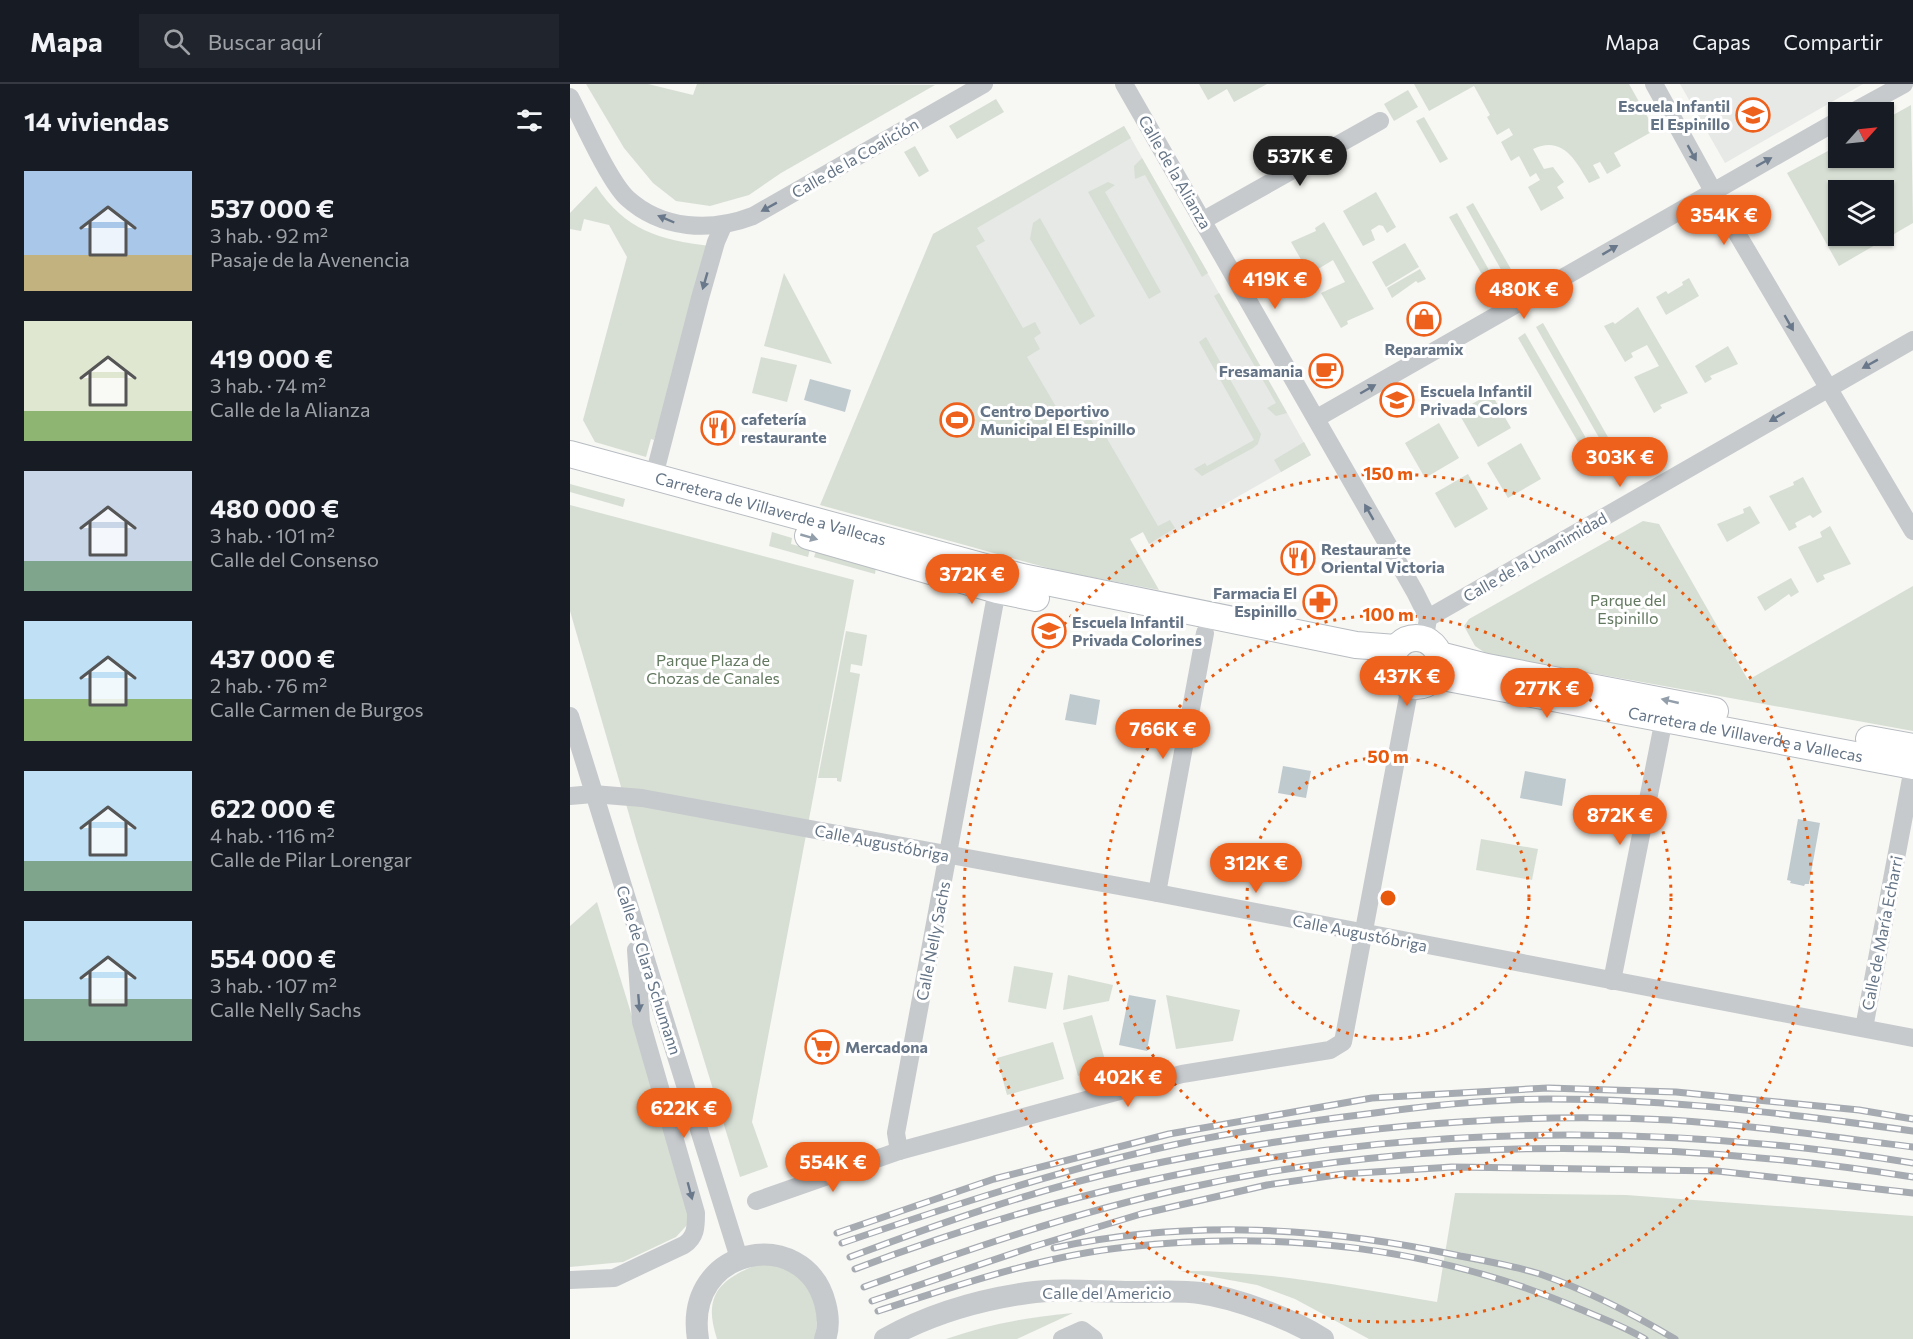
<!DOCTYPE html>
<html lang="es">
<head>
<meta charset="utf-8">
<style>
  body { margin:0; font-family:Commissioner,sans-serif; background:#20242c; color:#f1f3f6; height:100vh; display:flex; flex-direction:column; font-size:22px; white-space:nowrap }
  * { box-sizing:border-box; margin:0 }
  p { font-size:20px; color:#9ea1a6 }
  .icon { flex:none; width:33px; height:33px; fill:none; stroke:currentColor; stroke-width:2; stroke-linecap:round; stroke-linejoin:round }
  .map { position:relative; flex:1; overflow:hidden }
  .sheet { display:flex; flex-direction:column; background:#171b24; width:570px }
  .sheet>* { flex:none }
  .needle { width:39px; rotate:63deg }
  .buttons { position:absolute; left:1258px; top:18px; display:grid; gap:12px }
  .buttons a { display:grid; place-items:center; width:66px; height:66px; border-radius:0px; background:#171b24; box-shadow:0 2px 4px #0004; font-size:30px }
  .price { position:absolute; translate:-50% -51px; padding:0 14px; border-radius:21px; background:#ed611d; color:#fff; font-size:20px; line-height:39px; filter:drop-shadow(0 2px 3px #0008) }
  .price::after { content:''; position:absolute; left:50%; top:36px; width:18px; height:14px; margin-left:-9px; background:inherit; clip-path:polygon(0 0,100% 0,50% 100%) }
  .price.active { background:#222; color:#fff }
  ul { padding:0; list-style:none }
  li { display:flex; align-items:center; gap:18px; height:150px; padding:0 24px }
  li span { display:grid; place-items:center; flex:none; width:168px; height:120px; border-radius:0px; color:#555 }
  li>.icon { margin-inline-start:auto }
  span .icon { width:72px; height:72px; fill:#fffc; stroke-width:1 }
  li b { font-size:26px }
  h2 { display:flex; justify-content:space-between; align-items:center; height:72px; padding:0 24px; font-size:26px }
  header { display:flex; align-items:center; gap:36px; box-sizing:border-box; height:84px; padding:0 30px; background:#171b24; border-bottom:2px solid #363941 }
  header strong { font-size:28px }
  nav { display:flex; gap:33px; margin-inline-start:auto; font-size:21px }
  .search { width:420px; height:54px; background:#20242c; display:flex; align-items:center; gap:15px; box-sizing:border-box; padding:0 21px; border-radius:0px; color:#9ea1a6; font-size:22px }
  main { display:flex; flex:1; min-height:0 }
  .map>svg:first-child { display:block }
  .built { fill:#e7e9e7 }
  .green { fill:#d7dfd4; fill-rule:evenodd }
  .water { fill:#bfcacf }
  .lines { fill:none; stroke-linecap:round; stroke-linejoin:round }
  .secondary-casing { stroke:#b8bdc2; stroke-width:28 }
  .minor { stroke:#c6cacd; stroke-width:18 }
  .tertiary { stroke:#c6cacd; stroke-width:22 }
  .secondary { stroke:#fff; stroke-width:26 }
  .rail-casing { stroke:#a6abb2; stroke-width:7 }
  .rail { stroke:#fff; stroke-width:4.5; stroke-dasharray:14; stroke-linecap:butt }
  .tertiary-bridge { stroke:#c6cacd; stroke-width:22 }
  .oneway { fill:#69788a }
  .oneway2 { fill:#929eaa }
  .ring { fill:none; stroke:#e8590c; stroke-width:3; stroke-dasharray:3 6 }
  .labels { text-anchor:middle; stroke-width:6; stroke-linejoin:round; paint-order:stroke }
  .poi-label { font-size:16px; font-weight:bold; fill:#647486; stroke:#fff; text-anchor:start }
  .street-label { font-size:16px; fill:#647486; stroke:#fff }
  .park-label { font-size:16px; fill:#62785f; stroke:#fff }
  .centre { fill:#e8590c; stroke:#fff; stroke-width:3 }
  .ring-label { font-size:18px; text-anchor:middle; font-weight:bold; fill:#e8590c; stroke:#fff; stroke-width:6; stroke-linejoin:round; paint-order:stroke }
</style>
</head>
<body>
<header>
<strong>Mapa</strong>
<div class="search"><svg class="icon" aria-label="search" viewBox="0 0 24 24"><circle cx="10" cy="10" r="6"/><path d="M15 15l6 6"/></svg>Buscar aquí</div>
<nav><a>Mapa</a><a>Capas</a><a>Compartir</a></nav>
</header>
<main>
<section class="sheet">
<h2>14 viviendas<svg class="icon" aria-label="filters" viewBox="0 0 24 24"><path d="M4 7h16M4 17h16"/><circle cx="9" cy="7" r="2"/><circle cx="15" cy="17" r="2"/></svg></h2>
<ul>
<li><span style="background:linear-gradient(#a9c7e8 70%,#c2b280 0)"><svg class="icon" aria-label="home" viewBox="0 0 24 24"><path d="M3 11l9-7 9 7M6 9v11h12V9"/></svg></span><div><b>537 000 €</b><p>3 hab. · 92 m²</p><p>Pasaje de la Avenencia</p></div></li>
<li><span style="background:linear-gradient(#dfe7d0 75%,#8fb573 0)"><svg class="icon" aria-label="home" viewBox="0 0 24 24"><path d="M3 11l9-7 9 7M6 9v11h12V9"/></svg></span><div><b>419 000 €</b><p>3 hab. · 74 m²</p><p>Calle de la Alianza</p></div></li>
<li><span style="background:linear-gradient(#c9d6e8 75%,#7fa58c 0)"><svg class="icon" aria-label="home" viewBox="0 0 24 24"><path d="M3 11l9-7 9 7M6 9v11h12V9"/></svg></span><div><b>480 000 €</b><p>3 hab. · 101 m²</p><p>Calle del Consenso</p></div></li>
<li><span style="background:linear-gradient(#bfe0f5 65%,#8fb573 0)"><svg class="icon" aria-label="home" viewBox="0 0 24 24"><path d="M3 11l9-7 9 7M6 9v11h12V9"/></svg></span><div><b>437 000 €</b><p>2 hab. · 76 m²</p><p>Calle Carmen de Burgos</p></div></li>
<li><span style="background:linear-gradient(#bfe0f5 75%,#7fa58c 0)"><svg class="icon" aria-label="home" viewBox="0 0 24 24"><path d="M3 11l9-7 9 7M6 9v11h12V9"/></svg></span><div><b>622 000 €</b><p>4 hab. · 116 m²</p><p>Calle de Pilar Lorengar</p></div></li>
<li><span style="background:linear-gradient(#bfe0f5 65%,#7fa58c 0)"><svg class="icon" aria-label="home" viewBox="0 0 24 24"><path d="M3 11l9-7 9 7M6 9v11h12V9"/></svg></span><div><b>554 000 €</b><p>3 hab. · 107 m²</p><p>Calle Nelly Sachs</p></div></li>
</ul>
</section>
<div class="map">
<svg width="1343" height="1255" viewBox="0 0 1343 1255">
  <rect width="100%" height="100%" fill="#f7f7f3"/>
  <g class="built">
    <polygon points="1110,0 1293,0 1155,79"/>
    <polygon points="554,42 741,371 581,462 519,356 459,316 363,150"/>
  </g>
  <g class="green">
    <polygon points="16,0 78,0 123,11 127,0 365,1 211,89 179,111 140,122 106,117 83,99 54,64"/>
    <polygon points="629,0 697,0 664,18 657,5 638,16"/>
    <path d="M844 0H1059L1085 46 1044 69 1051 82 1037 90 1030 78 1023 81 1030 94 1019 99C1006 77 993 51 963 65L974 85 983 83 994 98 987 103 994 114 971 127 958 103 970 96 966 89 960 93 949 72 941 77 931 58 943 51 939 44 927 51 917 33 920 31 904 2 859 27Z"/>
    <polygon points="838,6 848,23 824,37 814,20"/>
    <polygon points="426,15 434,28 387,55 379,42"/>
    <path d="M1341 21 1343 139 1269 182 1217 89 1269 61V74H1314V36ZM1269 106H1314V152H1269Z"/>
    <polygon points="854,33 878,75 870,79 846,37"/>
    <polygon points="554,42 561,54 407,144 415,157 406,162 453,244 465,238 471,249 464,254 470,265 457,273 488,326 510,339 520,334 528,348 532,346 588,442 600,436 605,444 579,460 573,448 560,455 589,506 489,487 250,421 363,150"/>
    <polygon points="345,62 359,87 349,93 334,68"/>
    <polygon points="572,74 638,189 632,193 575,91 565,95 564,82"/>
    <polygon points="538,98 545,101 535,108 591,208 579,215 518,108"/>
    <path d="M26 102C55 146 89 156 140 162L84 356 81 355 76 373 25 358 13 336 57 173 39 141 14 135 11 147 0 145V129Z"/>
    <polygon points="806,108 826,143 817,149 813,142 809,141 801,146 805,156 793,162 773,127"/>
    <polygon points="903,119 946,194 938,198 896,123"/>
    <polygon points="887,129 929,204 922,208 879,133"/>
    <polygon points="470,134 525,232 510,241 460,155 463,139"/>
    <polygon points="754,138 804,225 777,237 778,240 771,244 751,209 775,198 763,176 748,185 749,188 741,193 721,158 746,147 745,144"/>
    <polygon points="835,159 849,183 816,203 802,178"/>
    <polygon points="850,185 856,195 848,199 846,197 822,214 817,204"/>
    <polygon points="214,189 262,280 194,262"/>
    <polygon points="1119,194 1129,212 1096,231 1086,213 1096,207 1098,210 1113,201 1112,198"/>
    <polygon points="649,209 717,329 706,332 697,324 706,319 644,212"/>
    <polygon points="1068,223 1118,309 1090,321 1092,324 1084,329 1064,293 1089,282 1077,261 1061,269 1063,273 1055,278 1034,242 1043,238 1045,240"/>
    <polygon points="973,239 1047,369 1040,373 966,243"/>
    <polygon points="955,249 1031,380 1023,384 948,254"/>
    <polygon points="636,253 691,350 688,360 683,364 632,392 624,385 635,379 637,382 684,356 629,258"/>
    <polygon points="1158,262 1168,280 1140,292 1142,295 1135,299 1125,282"/>
    <polygon points="191,273 227,281 217,318 182,309"/>
    <polygon points="921,309 941,344 908,363 888,328"/>
    <polygon points="869,339 889,374 855,394 835,359"/>
    <polygon points="734,358 741,371 711,388 704,376"/>
    <polygon points="951,359 971,395 938,414 917,379"/>
    <polygon points="898,390 918,425 885,444 865,409"/>
    <polygon points="1233,393 1252,428 1243,434 1240,431 1225,439 1227,443 1219,447 1199,412 1224,401 1223,398"/>
    <polygon points="0,400 55,415 53,423 0,408"/>
    <polygon points="0,421 284,496 182,1038 198,1083 170,1093 67,758 0,527"/>
    <polygon points="1180,422 1190,439 1157,458 1147,440 1174,429 1173,425"/>
    <polygon points="1073,437 1089,440 1178,596 1343,502 1343,647 917,570 905,562 894,542 899,535"/>
    <polygon points="1260,442 1281,480 1253,491 1255,495 1247,499 1228,463 1252,453 1250,448"/>
    <polygon points="202,448 222,454 221,460 240,465 238,473 199,462"/>
    <polygon points="246,467 306,483 305,490 244,473"/>
    <polygon points="1221,494 1229,508 1221,513 1219,510 1195,527 1187,513"/>
    <polygon points="276,547 297,551 292,582 281,580 280,588 290,590 271,698 267,697 267,694 248,694"/>
    <polygon points="911,755 968,765 962,796 906,786"/>
    <polygon points="27,818 120,1122 117,1141 106,1153 53,1178 0,1183 0,842"/>
    <polygon points="444,882 483,889 476,925 438,918"/>
    <polygon points="498,891 543,901 539,917 493,926"/>
    <polygon points="596,911 670,926 663,957 606,965"/>
    <polygon points="522,931 537,983 508,992 493,939"/>
    <polygon points="483,958 494,995 437,1011 427,974"/>
    <path d="M885 1109 1056 1111 1343 1132V1255H799L725 1215 687 1201 610 1187C697 1186 782 1204 867 1218Z"/>
    <path d="M193 1178 228 1188 249 1218 245 1255H147C131 1207 154 1194 193 1178Z"/>
    <path d="M503 1229 447 1255H376C418 1240 459 1233 503 1229Z"/>
  </g>
  <g class="water">
    <polygon points="240,295 281,306 275,328 234,316"/>
    <polygon points="500,610 530,616 526,641 495,636"/>
    <polygon points="713,682 741,687 736,714 708,709"/>
    <polygon points="955,687 996,695 992,722 950,714"/>
    <polygon points="1228,735 1250,739 1239,800 1235,800 1234,802 1220,799 1221,797 1217,796"/>
    <polygon points="559,911 586,916 577,967 549,961"/>
  </g>
  <g class="lines">
    <defs>
      <g id="secondary">
        <path id="s1" d="M0 370 452 493 786 561 826 564"/>
        <polyline points="238,452 427,506 466,514"/>
        <circle cx="846" cy="578" r="24"/>
        <polyline points="870,571 917,583 1145,627"/>
        <path id="s2" d="M867 592 1343 682"/>
        <polyline points="1299,655 1343,663"/>
      </g>
    </defs>
    <use href="#secondary" class="secondary-casing"/>
    <g class="minor">
      <polyline points="554,0 845,508 858,534 855,554"/>
      <polyline points="1084,0 1159,136 1343,447"/>
      <path d="M0 13C13 38 39 97 57 114 92 146 141 148 183 132L414 0"/>
      <polyline points="1283,28 1334,0"/>
      <polyline points="632,137 810,37"/>
      <polyline points="747,334 1269,36"/>
      <polyline points="84,392 130,214 146,158 153,142"/>
      <polyline points="858,534 1343,256"/>
      <polyline points="0,632 169,1174"/>
      <polyline points="0,712 23,710 72,714 587,809 1343,954"/>
      <polyline points="587,809 635,549"/>
      <polyline points="1042,897 1094,635"/>
      <polyline points="1294,944 1343,684"/>
      <polyline points="329,1067 326,1049 427,506"/>
      <polyline points="186,1117 329,1067 612,990 760,966 773,958 840,602"/>
      <path d="M0 1196 44 1194 114 1161C126 1153 126 1143 126 1129L71 938 66 866"/>
      <polyline points="492,1255 512,1246 524,1255"/>
    </g>
    <path class="tertiary" d="M315 1255C358 1231 408 1216 457 1209 491 1204 527 1208 562 1208 584 1208 608 1206 630 1209 666 1214 722 1235 753 1255"/>
    <use href="#secondary" class="secondary"/>
    <defs>
      <g id="rail">
        <polyline points="267,1149 424,1095 599,1050 802,1014 978,1004 1106,1008 1289,1026 1343,1035"/>
        <path d="M272 1159C381 1122 490 1086 603 1061 667 1047 732 1038 797 1030 856 1022 918 1015 978 1015 1100 1015 1222 1030 1343 1047"/>
        <path d="M484 1164C617 1135 758 1143 890 1172 917 1177 944 1182 970 1190 1016 1206 1063 1230 1105 1255"/>
        <path d="M280 1173C371 1139 464 1106 559 1085 736 1047 919 1027 1100 1036 1181 1041 1262 1053 1343 1063"/>
        <path d="M285 1185C631 1053 978 1020 1343 1079"/>
        <path d="M294 1203C399 1165 503 1129 612 1105 852 1051 1101 1055 1343 1093"/>
        <polyline points="302,1217 462,1163 571,1130 697,1101 773,1090 882,1083 1147,1087 1343,1109"/>
        <path d="M308 1227C389 1201 472 1172 557 1163 710 1146 864 1163 1005 1223 1028 1233 1054 1242 1075 1255"/>
      </g>
    </defs>
    <use href="#rail" class="rail-casing"/>
    <use href="#rail" class="rail"/>
    <path class="tertiary-bridge" d="M128 1255C113 1162 234 1140 255 1219 258 1230 259 1244 255 1255"/>
  </g>
  <defs><path id="oneway-solid" d="M-6-.8H1V-3.2L6.5 0L1 3.2V.8H-6Z" transform="scale(1.5)"/></defs>
  <g class="oneway">
    <use href="#oneway-solid" transform="translate(1122 69) rotate(61)"/>
    <use href="#oneway-solid" transform="translate(1194 78) rotate(-29)"/>
    <use href="#oneway-solid" transform="translate(199 123) rotate(151)"/>
    <use href="#oneway-solid" transform="translate(96 135) rotate(-157)"/>
    <use href="#oneway-solid" transform="translate(1040 166) rotate(-31)"/>
    <use href="#oneway-solid" transform="translate(135 197) rotate(106)"/>
    <use href="#oneway-solid" transform="translate(1219 239) rotate(60)"/>
    <use href="#oneway-solid" transform="translate(1300 280) rotate(151)"/>
    <use href="#oneway-solid" transform="translate(798 305) rotate(-30)"/>
    <use href="#oneway-solid" transform="translate(1207 333) rotate(149)"/>
    <use href="#oneway-solid" transform="translate(799 428) rotate(-120)"/>
    <use href="#oneway-solid" transform="translate(69 919) rotate(85)"/>
    <use href="#oneway-solid" transform="translate(120 1107) rotate(75)"/>
  </g>
  <g class="oneway2">
    <use href="#oneway-solid" transform="translate(239 453) rotate(16)"/>
    <use href="#oneway-solid" transform="translate(1100 617) rotate(-167)"/>
  </g>
  <g class="ring">
    <circle cx="818" cy="814" r="141"/>
    <circle cx="818" cy="814" r="283"/>
    <circle cx="818" cy="814" r="424"/>
  </g>
  <defs>
    <symbol id="school-ring" viewBox="-11 -11 22 22"><circle r="9.5" fill="#fff" stroke="#ed611d" stroke-width="1.5"/><path d="M0-5L7-2L0 1L-7-2ZM-4 1L0 2.5L4 1V4Q0 6-4 4Z" fill="#ed611d"/></symbol>
    <symbol id="shop-ring" viewBox="-11 -11 22 22"><circle r="9.5" fill="#fff" stroke="#ed611d" stroke-width="1.5"/><path d="M-5-2.5h2.3a2.7 3.5 0 0 1 5.4 0H5L5.5 6h-11ZM-1.5-2.5h3a1.5 2.3 0 0 0-3 0Z" fill="#ed611d"/></symbol>
    <symbol id="cafe-ring" viewBox="-11 -11 22 22"><circle r="9.5" fill="#fff" stroke="#ed611d" stroke-width="1.5"/><path d="M-5.5-4.5H6V0H3Q3 3.5 0 3.5H-2.5Q-5.5 3.5-5.5 0ZM3-3.2v2h1.7v-2ZM-6 4.5H4V6H-6Z" fill="#ed611d"/></symbol>
    <symbol id="stadium-ring" viewBox="-11 -11 22 22"><circle r="9.5" fill="#fff" stroke="#ed611d" stroke-width="1.5"/><path d="M0-5a6.5 5 0 1 0 0 10a6.5 5 0 1 0 0-10ZM-3.5-1.8h7v3.6h-7Z" fill="#ed611d"/></symbol>
    <symbol id="restaurant-ring" viewBox="-11 -11 22 22"><circle r="9.5" fill="#fff" stroke="#ed611d" stroke-width="1.5"/><path d="M-5-6h1v4h1v-4h1v4h1v-4h1v5L-1.5 .5V6h-2V.5L-5-1ZM5-6V6H3V1.5H1.5Q1.5-4 5-6Z" fill="#ed611d"/></symbol>
    <symbol id="pharmacy-ring" viewBox="-11 -11 22 22"><circle r="9.5" fill="#fff" stroke="#ed611d" stroke-width="1.5"/><path d="M-2-6h4v4h4v4h-4v4h-4v-4h-4v-4h4Z" fill="#ed611d"/></symbol>
    <symbol id="supermarket-ring" viewBox="-11 -11 22 22"><circle r="9.5" fill="#fff" stroke="#ed611d" stroke-width="1.5"/><path d="M-6-5.5h2.5l.6 2H6L4.5 2H-2.5L-4.4-4H-6ZM-1.5 3.2a1.3 1.3 0 1 0 .1 0ZM3 3.2a1.3 1.3 0 1 0 .1 0Z" fill="#ed611d"/></symbol>
  </defs>
  <g fill-rule="evenodd">
    <use href="#school-ring" x="1164" y="12" width="38" height="38"/>
    <use href="#shop-ring" x="835" y="216" width="38" height="38"/>
    <use href="#cafe-ring" x="737" y="268" width="38" height="38"/>
    <use href="#school-ring" x="808" y="297" width="38" height="38"/>
    <use href="#stadium-ring" x="368" y="317" width="38" height="38"/>
    <use href="#restaurant-ring" x="129" y="325" width="38" height="38"/>
    <use href="#restaurant-ring" x="709" y="455" width="38" height="38"/>
    <use href="#pharmacy-ring" x="731" y="499" width="38" height="38"/>
    <use href="#school-ring" x="460" y="528" width="38" height="38"/>
    <use href="#supermarket-ring" x="233" y="944" width="38" height="38"/>
  </g>
  <g class="labels">
    <g class="poi-label">
      <text x="1160" y="28" text-anchor="end">Escuela Infantil<tspan x="1160" dy="18">El Espinillo</tspan></text>
      <text x="854" y="271" text-anchor="middle">Reparamix</text>
      <text x="733" y="293" text-anchor="end">Fresamania</text>
      <text x="850" y="313">Escuela Infantil<tspan x="850" dy="18">Privada Colors</tspan></text>
      <text x="410" y="333">Centro Deportivo<tspan x="410" dy="18">Municipal El Espinillo</tspan></text>
      <text x="171" y="341">cafetería<tspan x="171" dy="18">restaurante</tspan></text>
      <text x="751" y="471">Restaurante<tspan x="751" dy="18">Oriental Victoria</tspan></text>
      <text x="727" y="515" text-anchor="end">Farmacia El<tspan x="727" dy="18">Espinillo</tspan></text>
      <text x="502" y="544">Escuela Infantil<tspan x="502" dy="18">Privada Colorines</tspan></text>
      <text x="275" y="969">Mercadona</text>
    </g>
    <g class="street-label">
      <text transform="translate(285 74) rotate(-30)" y="6">Calle de la Coalición</text>
      <text transform="translate(605 88) rotate(60)" y="6">Calle de la Alianza</text>
      <text dy="6" stroke="none"><textPath href="#s1" startOffset="208">Carretera de Villaverde a Vallecas</textPath></text>
      <text transform="translate(965 473) rotate(-30)" y="6">Calle de la Unanimidad</text>
      <text dy="6" stroke="none"><textPath href="#s2" startOffset="314">Carretera de Villaverde a Vallecas</textPath></text>
      <text transform="translate(312 759) rotate(11)" y="6">Calle Augustóbriga</text>
      <text transform="translate(790 849) rotate(11)" y="6">Calle Augustóbriga</text>
      <text transform="translate(1312 849) rotate(-79)" y="6">Calle de María Echarri</text>
      <text transform="translate(363 857) rotate(-79)" y="6">Calle Nelly Sachs</text>
      <text transform="translate(79 886) rotate(72)" y="6">Calle de Clara Schumann</text>
      <text x="537" y="1215">Calle del Americio</text>
    </g>
    <g class="park-label">
      <text x="1058" y="522">Parque del<tspan x="1058" dy="18">Espinillo</tspan></text>
      <text x="143" y="582">Parque Plaza de<tspan x="143" dy="18">Chozas de Canales</tspan></text>
    </g>
  </g>
  <circle cx="818" cy="814" r="9" class="centre"/>
  <g class="ring-label">
    <text x="818" y="396">150 m</text>
    <text x="818" y="537">100 m</text>
    <text x="818" y="679">50 m</text>
  </g>
</svg>
<div class="buttons">
<a><svg class="needle" viewBox="-14 -14 28 28"><path d="M0-13l5 13h-10z" fill="#e53935"/><path d="M0 13l5-13h-10z" fill="#9ea1a6"/></svg></a>
<a><svg class="icon" aria-label="layers" viewBox="0 0 24 24"><path d="M12 4l9 5-9 5-9-5zM3 14l9 5 9-5"/></svg></a>
</div>
<b class="price active" style="left:730px;top:103px">537K €</b>
<b class="price" style="left:1154px;top:162px">354K €</b>
<b class="price" style="left:705px;top:226px">419K €</b>
<b class="price" style="left:954px;top:236px">480K €</b>
<b class="price" style="left:1050px;top:404px">303K €</b>
<b class="price" style="left:402px;top:521px">372K €</b>
<b class="price" style="left:837px;top:623px">437K €</b>
<b class="price" style="left:977px;top:635px">277K €</b>
<b class="price" style="left:593px;top:676px">766K €</b>
<b class="price" style="left:1050px;top:762px">872K €</b>
<b class="price" style="left:686px;top:810px">312K €</b>
<b class="price" style="left:558px;top:1024px">402K €</b>
<b class="price" style="left:114px;top:1055px">622K €</b>
<b class="price" style="left:263px;top:1109px">554K €</b>
</div>
</main>
</body>
</html>
